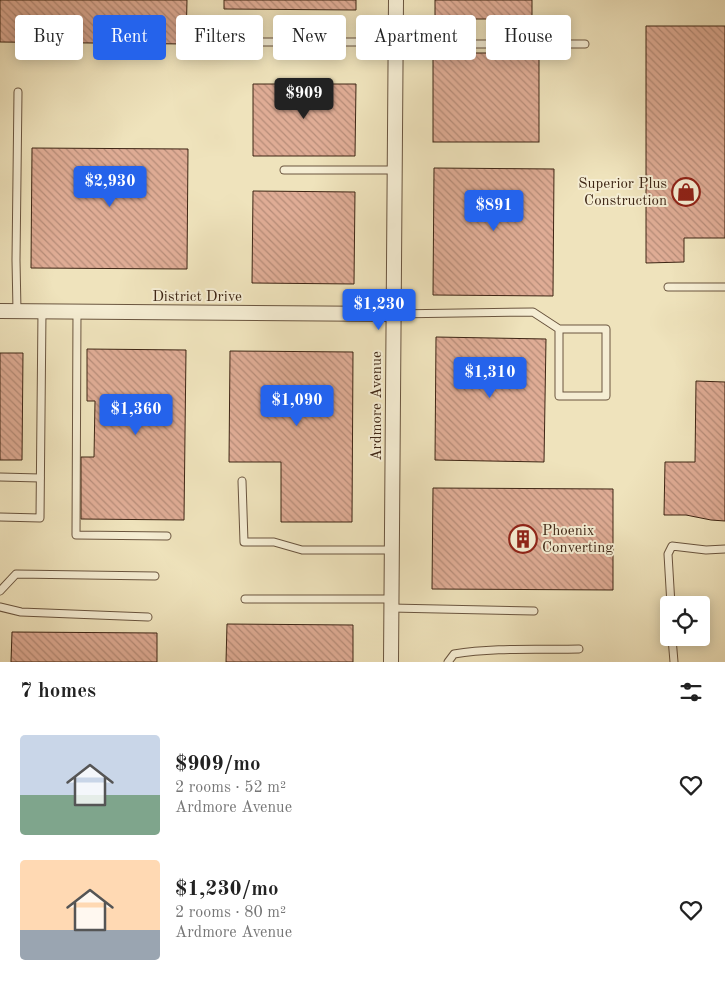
<!DOCTYPE html>
<html lang="en">
<head>
<meta charset="utf-8">
<style>
  body { margin:0; font-family:"Old Standard TT",serif; background:#f6f6f6; color:#222; height:100vh; display:flex; flex-direction:column; font-size:19px; white-space:nowrap }
  * { box-sizing:border-box; margin:0 }
  p { font-size:16px; color:#767676 }
  .icon { flex:none; width:28px; height:28px; fill:none; stroke:currentColor; stroke-width:2; stroke-linecap:round; stroke-linejoin:round }
  .map { position:relative; height:662px; overflow:hidden }
  .side { display:flex; flex-direction:column; background:#fff; flex:1 }
  .side>* { flex:none }
  .hud { position:absolute; left:15px; top:15px; width:695px; height:45px; display:flex; gap:10px }
  .controls { position:absolute; left:660px; top:596px; display:grid; gap:10px }
  .controls a { display:grid; place-items:center; width:50px; height:50px; border-radius:5px; background:#fff; box-shadow:0 2px 12px #0003; font-size:25px }
  .price { position:absolute; translate:-50% -42px; padding:0 11px; border-radius:5px; background:#2563eb; color:#fff; font-size:16px; line-height:32px; filter:drop-shadow(0 1px 2px #0008) }
  .price::after { content:''; position:absolute; left:50%; top:30px; width:15px; height:11px; margin-left:-8px; background:inherit; clip-path:polygon(0 0,100% 0,50% 100%) }
  .price.on { background:#222; color:#fff }
  ul { padding:0; list-style:none }
  li { display:flex; align-items:center; gap:15px; height:125px; padding:0 20px }
  li span { display:grid; place-items:center; flex:none; width:140px; height:100px; border-radius:5px; color:#555 }
  li>.icon { margin-inline-start:auto }
  span .icon { width:60px; height:60px; fill:#fffc; stroke-width:1 }
  li b { font-size:21px }
  h2 { display:flex; justify-content:space-between; align-items:center; height:60px; padding:0 20px; font-size:21px }
  .chip { padding:0 18px; border-radius:5px; background:#fff; box-shadow:0 2px 12px #0003; font-size:18px; line-height:45px }
  .chip.on { background:#2563eb; color:#fff }
  .map>svg:first-child { display:block }
  .building { fill:url(#building-back-hatch); stroke:#3e2615 }
  .lines { fill:none; stroke-linecap:round; stroke-linejoin:round }
  .lane-casing { stroke:#6a553f; stroke-width:9 }
  .street-casing { stroke:#6a553f; stroke-width:16 }
  .lane { stroke:#f5edd3; stroke-width:7 }
  .street { stroke:#f5edd3; stroke-width:14 }
  .labels { text-anchor:middle; stroke-width:4; stroke-linejoin:round; paint-order:stroke }
  .poi-label { font-size:15px; fill:#3e2615; stroke:#f5edd3; text-anchor:end }
  .street-label { font-size:15px; fill:#3e2615; stroke:#f5edd3 }
</style>
</head>
<body>
<div class="map">
<svg width="725" height="662" viewBox="0 0 725 662">
  <defs>
    <pattern id="building-back-hatch" width="6" height="6" patternUnits="userSpaceOnUse" patternTransform="scale(1.25)"><rect width="6" height="6" fill="#dfac95"/><path d="M-1 5l2 2M0 0l6 6M5-1l2 2" fill="none" stroke="#b68c78"/></pattern>
  </defs>
  <rect width="100%" height="100%" fill="#efe3bc"/>
  <filter id="stains"><feTurbulence type="fractalNoise" baseFrequency=".004" numOctaves="4"/><feColorMatrix values="0 0 0 0 .2 0 0 0 0 .09 0 0 0 0 .02 0 0 0 .5 -.17"/></filter>
  <radialGradient id="worn" r=".72"><stop offset=".6" stop-color="#630" stop-opacity="0"/><stop offset="1" stop-color="#630" stop-opacity=".3"/></radialGradient>
  <g class="building">
    <polygon points="0,0 187,0 186,44 0,42"/>
    <polygon points="224,0 356,0 356,10 224,9"/>
    <rect x="435" y="0" width="97" height="19"/>
    <polygon points="646,26 725,26 725,238 684,238 684,262 646,263"/>
    <rect x="433" y="53" width="106" height="89"/>
    <polygon points="253,84 356,84 355,156 253,156"/>
    <polygon points="32,148 188,149 187,269 31,268"/>
    <polygon points="434,168 554,169 553,296 433,295"/>
    <polygon points="253,191 355,192 354,284 252,283"/>
    <polygon points="436,337 546,339 544,462 435,460"/>
    <polygon points="87,349 186,350 184,520 81,519 81,457 94,457 95,401 87,401"/>
    <polygon points="230,351 353,352 352,522 281,522 281,462 229,462"/>
    <polygon points="0,353 23,353 22,460 0,460"/>
    <polygon points="696,381 725,382 725,521 711,520 686,515 664,515 665,462 695,462"/>
    <polygon points="433,488 613,489 613,590 432,589"/>
    <polygon points="227,624 353,625 353,662 226,662"/>
    <polygon points="12,632 157,633 157,662 11,662"/>
  </g>
  <g class="lines">
    <defs>
      <g id="lane">
        <polyline points="252,42 395,42"/>
        <polyline points="395,55 446,44 585,44"/>
        <polyline points="284,170 395,170"/>
        <polyline points="668,287 725,287"/>
        <polyline points="17,311 16,260 18,92"/>
        <polyline points="77,312 76,535 167,536"/>
        <polyline points="393,314 533,312 559,329 606,329 606,396 559,396 559,329"/>
        <polyline points="0,477 40,478"/>
        <polyline points="242,481 244,542 274,542 302,550 392,550"/>
        <polyline points="0,517 40,518 42,311"/>
        <polyline points="0,591 16,574 155,576"/>
        <polyline points="245,599 391,599"/>
        <polyline points="671,605 668,554 672,546 706,550 725,549"/>
        <polyline points="0,607 21,612 148,617"/>
        <polyline points="391,608 534,611"/>
        <polyline points="672,638 674,662"/>
        <path d="M448 662 454 654C495 647 538 650 579 649"/>
      </g>
      <g id="street">
        <polyline points="0,311 393,314"/>
        <polyline points="391,662 396,0"/>
      </g>
    </defs>
    <use href="#lane" class="lane-casing"/>
    <use href="#street" class="street-casing"/>
    <use href="#lane" class="lane"/>
    <use href="#street" class="street"/>
  </g>
  <defs>
    <symbol id="shop-ring" viewBox="-11 -11 22 22"><circle r="9.5" fill="#f5edd3" stroke="#8f2418" stroke-width="1.5"/><path d="M-5-2.5h2.3a2.7 3.5 0 0 1 5.4 0H5L5.5 6h-11ZM-1.5-2.5h3a1.5 2.3 0 0 0-3 0Z" fill="#8f2418"/></symbol>
    <symbol id="building-ring" viewBox="-11 -11 22 22"><circle r="9.5" fill="#f5edd3" stroke="#8f2418" stroke-width="1.5"/><path d="M-4-6H4V6H1V3H-1V6H-4ZM-2.5-4.3h1.7v1.8h-1.7ZM.8-4.3h1.7v1.8H.8ZM-2.5-1h1.7V.8h-1.7ZM.8-1h1.7V.8H.8Z" fill="#8f2418"/></symbol>
  </defs>
  <g fill-rule="evenodd">
    <use href="#shop-ring" x="670" y="176" width="32" height="32"/>
    <use href="#building-ring" x="507" y="523" width="32" height="32"/>
  </g>
  <g class="labels">
    <g class="poi-label">
      <text x="667" y="188">Superior Plus<tspan x="667" dy="17">Construction</tspan></text>
      <text x="542" y="535" text-anchor="start">Phoenix<tspan x="542" dy="17">Converting</tspan></text>
    </g>
    <g class="street-label">
      <text x="197" y="301">District Drive</text>
      <text transform="translate(376 406) rotate(-90)" y="5">Ardmore Avenue</text>
    </g>
  </g>
  <rect width="100%" height="100%" filter="url(#stains)"/>
  <rect width="100%" height="100%" fill="url(#worn)"/>
</svg>
<div class="controls">
<a><svg class="icon" aria-label="locate" viewBox="0 0 24 24"><circle cx="12" cy="12" r="6"/><path d="M12 2v4M12 18v4M2 12h4M18 12h4"/></svg></a>
</div>
<b class="price on" style="left:304px;top:120px">$909</b>
<b class="price" style="left:110px;top:208px">$2,930</b>
<b class="price" style="left:494px;top:232px">$891</b>
<b class="price" style="left:379px;top:331px">$1,230</b>
<b class="price" style="left:490px;top:399px">$1,310</b>
<b class="price" style="left:297px;top:427px">$1,090</b>
<b class="price" style="left:136px;top:436px">$1,360</b>
<div class="hud">
<a class="chip">Buy</a>
<a class="chip on">Rent</a>
<a class="chip">Filters</a>
<a class="chip">New</a>
<a class="chip">Apartment</a>
<a class="chip">House</a>
</div>
</div>
<section class="side">
<h2>7 homes<svg class="icon" aria-label="filters" viewBox="0 0 24 24"><path d="M4 7h16M4 17h16"/><circle cx="9" cy="7" r="2"/><circle cx="15" cy="17" r="2"/></svg></h2>
<ul>
<li><span style="background:linear-gradient(#c9d6e8 60%,#7fa58c 0)"><svg class="icon" aria-label="home" viewBox="0 0 24 24"><path d="M3 11l9-7 9 7M6 9v11h12V9"/></svg></span><div><b>$909/mo</b><p>2 rooms · 52 m²</p><p>Ardmore Avenue</p></div><svg class="icon" aria-label="heart" viewBox="0 0 24 24"><path d="M12 20l-8-8c-3-5 5-10 8-4 3-6 11-1 8 4z"/></svg></li>
<li><span style="background:linear-gradient(#ffd9b3 70%,#9aa5b1 0)"><svg class="icon" aria-label="home" viewBox="0 0 24 24"><path d="M3 11l9-7 9 7M6 9v11h12V9"/></svg></span><div><b>$1,230/mo</b><p>2 rooms · 80 m²</p><p>Ardmore Avenue</p></div><svg class="icon" aria-label="heart" viewBox="0 0 24 24"><path d="M12 20l-8-8c-3-5 5-10 8-4 3-6 11-1 8 4z"/></svg></li>
</ul>
</section>
</body>
</html>
